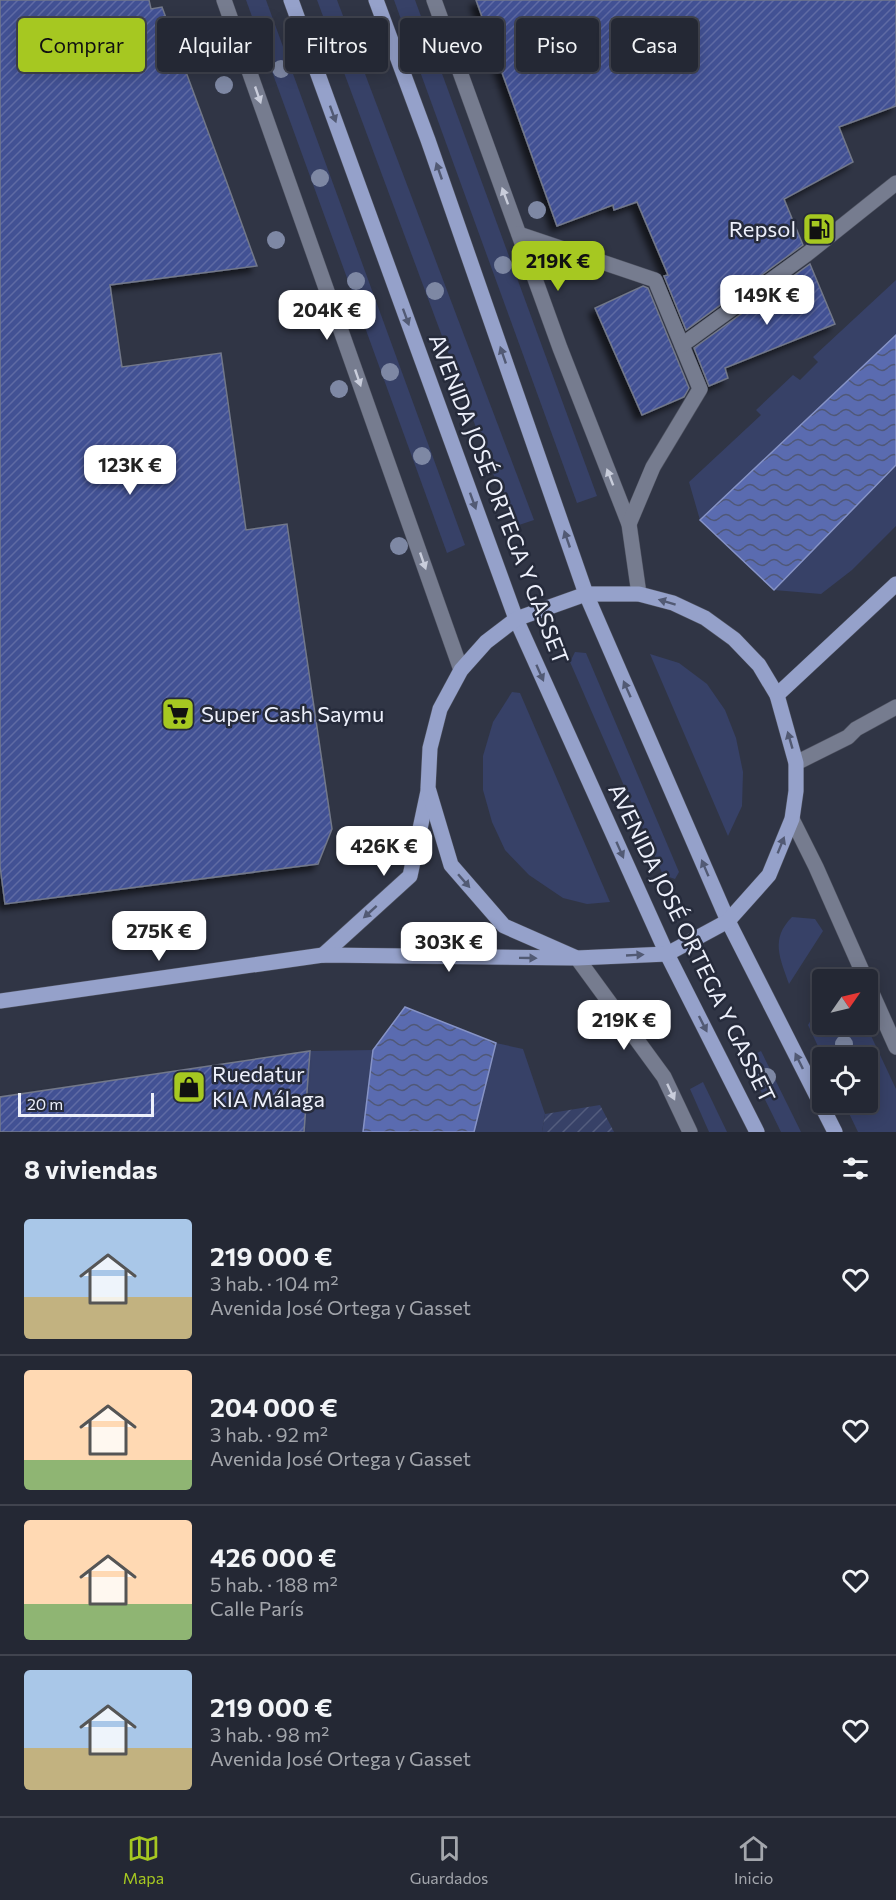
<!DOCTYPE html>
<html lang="es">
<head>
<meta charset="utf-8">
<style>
  body { margin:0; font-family:Commissioner,sans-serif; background:#303440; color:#f1f3f6; height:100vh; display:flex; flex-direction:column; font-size:22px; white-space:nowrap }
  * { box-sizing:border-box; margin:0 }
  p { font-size:20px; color:#a3a6ac }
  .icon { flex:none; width:33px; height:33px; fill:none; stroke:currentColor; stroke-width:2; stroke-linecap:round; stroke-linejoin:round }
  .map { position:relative; height:1132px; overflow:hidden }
  .drawer { display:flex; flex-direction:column; background:#242834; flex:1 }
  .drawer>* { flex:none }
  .top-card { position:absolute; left:18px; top:18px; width:861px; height:54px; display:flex; gap:12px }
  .needle { width:39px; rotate:56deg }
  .controls { position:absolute; left:812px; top:969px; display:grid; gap:12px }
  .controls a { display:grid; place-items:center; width:66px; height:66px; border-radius:6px; background:#242834; box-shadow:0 3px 15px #0003,0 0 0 2px #41444f; font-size:30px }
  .scale { position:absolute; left:18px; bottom:15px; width:136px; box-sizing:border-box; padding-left:6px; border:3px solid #edf0fb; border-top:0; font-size:16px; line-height:21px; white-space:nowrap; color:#edf0fb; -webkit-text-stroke:4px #262b3b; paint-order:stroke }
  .price { position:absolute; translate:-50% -51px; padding:0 14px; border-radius:12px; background:#fff; color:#222; font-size:20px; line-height:39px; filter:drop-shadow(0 2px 3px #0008) }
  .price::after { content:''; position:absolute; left:50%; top:36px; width:18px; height:14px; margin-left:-9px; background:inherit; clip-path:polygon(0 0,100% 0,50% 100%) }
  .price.on { background:#a6c821; color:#111 }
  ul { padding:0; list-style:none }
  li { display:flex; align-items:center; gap:18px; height:150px; padding:0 24px }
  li+li { border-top:2px solid #41444f }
  li span { display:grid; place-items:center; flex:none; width:168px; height:120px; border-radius:6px; color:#555 }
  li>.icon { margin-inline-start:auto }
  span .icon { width:72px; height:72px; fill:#fffc; stroke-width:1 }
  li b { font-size:26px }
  h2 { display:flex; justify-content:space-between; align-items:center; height:72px; padding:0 24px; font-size:26px }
  .pill { padding:0 21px; border-radius:6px; background:#242834; box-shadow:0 3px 15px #0003,0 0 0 2px #41444f; font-size:21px; line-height:54px }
  .pill.on { background:#a6c821; color:#111 }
  .menu { display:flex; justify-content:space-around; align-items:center; height:84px; border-top:2px solid #41444f; background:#242834; font-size:16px; color:#a3a6ac }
  .menu a { display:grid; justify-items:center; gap:3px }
  .menu .on { color:#a6c821 }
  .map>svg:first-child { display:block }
  .green { fill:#374167 }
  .garden { fill:url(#garden-furrows) }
  .water { fill:url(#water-waves); stroke:#8693c6; stroke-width:1.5 }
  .building { fill:url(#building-hatch); stroke:#72788a; stroke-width:1.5; filter:url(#shadow) }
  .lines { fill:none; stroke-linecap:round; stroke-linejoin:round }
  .minor-casing { stroke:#4f5361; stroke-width:16 }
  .major-casing { stroke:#4f5361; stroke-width:16 }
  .minor { stroke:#767c8f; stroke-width:15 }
  .major { stroke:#95a1ca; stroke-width:15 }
  .tree { fill:#7e88a4 }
  .oneway { fill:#c9cddb }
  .oneway2 { fill:#525a74 }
  .labels { text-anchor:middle; stroke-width:5; stroke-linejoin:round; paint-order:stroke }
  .poi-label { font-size:22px; fill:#edf0fb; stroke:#262b3b; text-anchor:start }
  .street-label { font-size:22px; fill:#edf0fb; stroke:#262b3b }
</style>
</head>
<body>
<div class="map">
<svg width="896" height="1132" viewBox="0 0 896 1132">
  <defs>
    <pattern id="garden-furrows" width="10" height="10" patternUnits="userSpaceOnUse" patternTransform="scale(1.5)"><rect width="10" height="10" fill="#374167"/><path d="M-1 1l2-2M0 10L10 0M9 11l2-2" fill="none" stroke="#545d7e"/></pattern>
    <pattern id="water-waves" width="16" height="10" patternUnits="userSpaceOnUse" patternTransform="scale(1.5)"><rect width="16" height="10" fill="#5a6bb0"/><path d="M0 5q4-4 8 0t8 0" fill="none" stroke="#505878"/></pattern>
    <pattern id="building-hatch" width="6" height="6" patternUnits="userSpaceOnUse" patternTransform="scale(1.5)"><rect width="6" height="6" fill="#425194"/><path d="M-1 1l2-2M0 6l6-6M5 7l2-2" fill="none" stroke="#5e6aa4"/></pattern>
    <filter id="shadow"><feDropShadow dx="-5.5" dy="5.5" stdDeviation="3" flood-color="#0009"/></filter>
  </defs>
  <rect width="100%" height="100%" fill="#303545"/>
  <g class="green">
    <polygon points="246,0 266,0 465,545 447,553"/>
    <polygon points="317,0 337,0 534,520 513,527"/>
    <polygon points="394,0 415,0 597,496 577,503"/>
    <polygon points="896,280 896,335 700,520 689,482 761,415 756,410 793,375 800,380 818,362 813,357"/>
    <polygon points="896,465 896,526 852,570 821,594 774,590"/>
    <polygon points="575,652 586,653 679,872 675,879 663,875 570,662"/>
    <polygon points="650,654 679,663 707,684 725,710 736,738 743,772 742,806 728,836"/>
    <polygon points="512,692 520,693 610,902 587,904 563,898 529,875 505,850 492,822 483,790 483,756 493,722"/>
    <path d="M792 917 815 919 823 931 789 984C780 958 770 939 792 917Z"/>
    <polygon points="822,1001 822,1024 866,1025 896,1089 896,1132 858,1132 844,1103 867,1102 867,1058 823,1057 808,1025"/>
    <polygon points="496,1043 523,1049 545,1114 542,1132 474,1132"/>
    <polygon points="373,1050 363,1132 304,1132 310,1051"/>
    <polygon points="761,1051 801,1132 781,1132 745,1059"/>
    <polygon points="703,1082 727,1132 709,1132 690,1089"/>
  </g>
  <polygon class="garden" points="600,1105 614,1132 542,1132 545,1114"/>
  <g class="water">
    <polygon points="896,335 896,465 774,590 700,520"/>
    <polygon points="405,1007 496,1043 474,1132 363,1132 373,1050"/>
  </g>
  <g class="building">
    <polygon points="0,0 149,0 151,9 162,7 227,183 257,266 110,285 122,367 221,353 246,530 287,524 332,829 318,864 5,904 0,866"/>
    <polygon points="476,0 896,0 896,106 839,127 853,162 784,199 803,245 686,330 664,276 668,275 637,202 614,210 613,205 557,226"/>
    <polygon points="810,264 835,324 725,368 728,378 709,386 694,348"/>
    <polygon points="643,286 648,288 689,388 684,397 642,415 595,308"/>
    <polygon points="310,1051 304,1132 0,1132 0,1097"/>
  </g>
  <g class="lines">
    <defs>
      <g id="minor">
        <polyline points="224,0 461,670"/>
        <polyline points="434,0 560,348 629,524 639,594"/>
        <polyline points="519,234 655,280 700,389 653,467 629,524"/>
        <polyline points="682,345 807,254 896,183"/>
        <polyline points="796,763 848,737 856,729 896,707"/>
        <polyline points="792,819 816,867 866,980"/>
        <polyline points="577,958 664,1077 690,1132"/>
        <polyline points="867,982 896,1047"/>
      </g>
      <g id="major">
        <polyline points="291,0 516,619 667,954 757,1132"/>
        <polyline points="376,0 428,140 586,594 728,921 835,1132"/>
        <polyline points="777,695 896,584"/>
        <polyline points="323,955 410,876 428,791"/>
        <polyline points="0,1001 323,955 577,958 667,954 728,921 769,875 792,819 796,791 796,763 777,695 759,665 734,639 705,618 673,603 639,594 586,594 516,619 486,642 461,670 440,709 430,748 428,788 451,865 504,926 577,958"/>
      </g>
    </defs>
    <use href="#minor" class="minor-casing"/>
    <use href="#major" class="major-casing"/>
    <use href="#minor" class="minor"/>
    <use href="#major" class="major"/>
  </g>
  <g class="tree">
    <circle cx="472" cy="27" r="9"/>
    <circle cx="281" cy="69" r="9"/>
    <circle cx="224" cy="85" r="9"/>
    <circle cx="320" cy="178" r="9"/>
    <circle cx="537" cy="210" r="9"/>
    <circle cx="276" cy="240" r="9"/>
    <circle cx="503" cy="265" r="9"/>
    <circle cx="356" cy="281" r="9"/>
    <circle cx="435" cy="291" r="9"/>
    <circle cx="390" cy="372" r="9"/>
    <circle cx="339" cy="389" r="9"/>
    <circle cx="422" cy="456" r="9"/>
    <circle cx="399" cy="546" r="9"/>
    <circle cx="844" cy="1044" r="9"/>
    <circle cx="767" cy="1077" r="9"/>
  </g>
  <defs><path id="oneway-solid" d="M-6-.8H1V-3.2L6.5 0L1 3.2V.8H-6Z" transform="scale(1.5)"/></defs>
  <g class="oneway">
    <use href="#oneway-solid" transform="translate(258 95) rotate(71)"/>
    <use href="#oneway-solid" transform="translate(505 196) rotate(-110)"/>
    <use href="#oneway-solid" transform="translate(358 378) rotate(71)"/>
    <use href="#oneway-solid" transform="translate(610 477) rotate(-111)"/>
    <use href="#oneway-solid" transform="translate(423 561) rotate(71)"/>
    <use href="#oneway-solid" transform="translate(671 1092) rotate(65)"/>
  </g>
  <g class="oneway2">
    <use href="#oneway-solid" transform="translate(333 114) rotate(70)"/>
    <use href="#oneway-solid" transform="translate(439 171) rotate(-109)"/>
    <use href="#oneway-solid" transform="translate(406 317) rotate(70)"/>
    <use href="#oneway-solid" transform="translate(503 355) rotate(-109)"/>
    <use href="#oneway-solid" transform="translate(473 501) rotate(70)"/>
    <use href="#oneway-solid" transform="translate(567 539) rotate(-109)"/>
    <use href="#oneway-solid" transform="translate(667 602) rotate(-163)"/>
    <use href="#oneway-solid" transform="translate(540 673) rotate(66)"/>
    <use href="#oneway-solid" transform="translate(627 689) rotate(-114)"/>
    <use href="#oneway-solid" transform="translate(790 740) rotate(-106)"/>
    <use href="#oneway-solid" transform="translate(781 845) rotate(-68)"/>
    <use href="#oneway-solid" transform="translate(620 850) rotate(66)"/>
    <use href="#oneway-solid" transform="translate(705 868) rotate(-113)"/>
    <use href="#oneway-solid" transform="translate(464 881) rotate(49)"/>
    <use href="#oneway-solid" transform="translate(370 912) rotate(138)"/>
    <use href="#oneway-solid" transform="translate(635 955) rotate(-3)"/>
    <use href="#oneway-solid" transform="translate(528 958) rotate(1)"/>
    <use href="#oneway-solid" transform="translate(703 1024) rotate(63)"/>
    <use href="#oneway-solid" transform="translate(799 1061) rotate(-116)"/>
  </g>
  <defs>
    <symbol id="fuel-square" viewBox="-11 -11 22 22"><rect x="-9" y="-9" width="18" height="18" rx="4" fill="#a6c821" stroke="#262b3b"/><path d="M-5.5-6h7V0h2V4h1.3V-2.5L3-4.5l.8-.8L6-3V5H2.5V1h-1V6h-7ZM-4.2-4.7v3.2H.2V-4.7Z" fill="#111"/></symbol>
    <symbol id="supermarket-square" viewBox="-11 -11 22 22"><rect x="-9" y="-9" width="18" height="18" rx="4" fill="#a6c821" stroke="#262b3b"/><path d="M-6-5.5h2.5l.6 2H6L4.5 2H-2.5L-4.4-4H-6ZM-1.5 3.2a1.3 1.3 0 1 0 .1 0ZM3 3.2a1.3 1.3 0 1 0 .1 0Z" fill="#111"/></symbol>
    <symbol id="shop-square" viewBox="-11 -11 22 22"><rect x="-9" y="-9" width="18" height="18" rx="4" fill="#a6c821" stroke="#262b3b"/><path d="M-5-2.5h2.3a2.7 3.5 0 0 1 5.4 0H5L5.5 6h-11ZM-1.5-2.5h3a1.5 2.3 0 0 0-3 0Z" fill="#111"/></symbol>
  </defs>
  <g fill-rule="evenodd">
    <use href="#fuel-square" x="800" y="210" width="38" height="38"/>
    <use href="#supermarket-square" x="159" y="695" width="38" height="38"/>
    <use href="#shop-square" x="170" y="1068" width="38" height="38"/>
  </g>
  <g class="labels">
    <g class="poi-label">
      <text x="796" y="237" text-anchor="end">Repsol</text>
      <text x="201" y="722">Super Cash Saymu</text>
      <text x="212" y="1082">Ruedatur<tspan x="212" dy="25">KIA Málaga</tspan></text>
    </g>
    <g class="street-label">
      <text transform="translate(499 499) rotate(69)" y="8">AVENIDA JOSÉ ORTEGA Y GASSET</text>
      <text transform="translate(692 943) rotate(64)" y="8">AVENIDA JOSÉ ORTEGA Y GASSET</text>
    </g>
  </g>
</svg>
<div class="controls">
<a><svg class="needle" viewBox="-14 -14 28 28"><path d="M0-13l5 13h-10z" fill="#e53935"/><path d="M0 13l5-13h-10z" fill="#a3a6ac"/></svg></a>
<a><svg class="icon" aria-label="locate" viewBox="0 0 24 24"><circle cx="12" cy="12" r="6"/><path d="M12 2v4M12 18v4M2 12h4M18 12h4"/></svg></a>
</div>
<div class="scale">20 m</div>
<b class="price on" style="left:558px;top:292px">219K €</b>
<b class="price" style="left:767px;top:326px">149K €</b>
<b class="price" style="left:327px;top:341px">204K €</b>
<b class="price" style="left:130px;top:496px">123K €</b>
<b class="price" style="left:384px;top:877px">426K €</b>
<b class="price" style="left:159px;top:962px">275K €</b>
<b class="price" style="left:449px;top:973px">303K €</b>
<b class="price" style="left:624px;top:1051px">219K €</b>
<div class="top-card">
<a class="pill on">Comprar</a>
<a class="pill">Alquilar</a>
<a class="pill">Filtros</a>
<a class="pill">Nuevo</a>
<a class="pill">Piso</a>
<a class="pill">Casa</a>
</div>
</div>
<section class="drawer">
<h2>8 viviendas<svg class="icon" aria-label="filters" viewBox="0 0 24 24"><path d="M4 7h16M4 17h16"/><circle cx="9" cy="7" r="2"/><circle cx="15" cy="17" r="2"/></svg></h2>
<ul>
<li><span style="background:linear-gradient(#a9c7e8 65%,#c2b280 0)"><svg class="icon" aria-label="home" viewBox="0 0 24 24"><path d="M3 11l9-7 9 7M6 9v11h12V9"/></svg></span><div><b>219 000 €</b><p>3 hab. · 104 m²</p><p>Avenida José Ortega y Gasset</p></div><svg class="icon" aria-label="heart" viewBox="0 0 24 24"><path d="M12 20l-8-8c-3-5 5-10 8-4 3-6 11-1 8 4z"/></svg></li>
<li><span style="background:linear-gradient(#ffd9b3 75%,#8fb573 0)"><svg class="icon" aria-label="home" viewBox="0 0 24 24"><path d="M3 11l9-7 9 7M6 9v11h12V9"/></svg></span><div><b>204 000 €</b><p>3 hab. · 92 m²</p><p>Avenida José Ortega y Gasset</p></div><svg class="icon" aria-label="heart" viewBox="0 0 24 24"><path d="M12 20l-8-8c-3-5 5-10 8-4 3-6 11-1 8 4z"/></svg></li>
<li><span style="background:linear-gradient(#ffd9b3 70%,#8fb573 0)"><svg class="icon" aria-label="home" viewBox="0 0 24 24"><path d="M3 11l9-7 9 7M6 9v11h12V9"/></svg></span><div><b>426 000 €</b><p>5 hab. · 188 m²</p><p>Calle París</p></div><svg class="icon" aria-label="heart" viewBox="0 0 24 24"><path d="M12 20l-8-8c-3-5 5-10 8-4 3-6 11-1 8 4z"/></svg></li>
<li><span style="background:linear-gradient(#a9c7e8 65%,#c2b280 0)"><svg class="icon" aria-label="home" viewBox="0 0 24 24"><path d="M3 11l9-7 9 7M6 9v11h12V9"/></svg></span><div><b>219 000 €</b><p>3 hab. · 98 m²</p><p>Avenida José Ortega y Gasset</p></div><svg class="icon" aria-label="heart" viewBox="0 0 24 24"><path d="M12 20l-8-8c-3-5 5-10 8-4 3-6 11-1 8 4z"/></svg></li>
</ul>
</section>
<nav class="menu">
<a class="on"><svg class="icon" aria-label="map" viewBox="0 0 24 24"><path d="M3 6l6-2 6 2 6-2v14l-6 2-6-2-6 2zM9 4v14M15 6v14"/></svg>Mapa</a>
<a><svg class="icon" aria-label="saved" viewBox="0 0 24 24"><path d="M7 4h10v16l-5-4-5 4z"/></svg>Guardados</a>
<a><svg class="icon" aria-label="home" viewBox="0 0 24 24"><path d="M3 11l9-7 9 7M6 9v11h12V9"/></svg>Inicio</a>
</nav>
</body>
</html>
